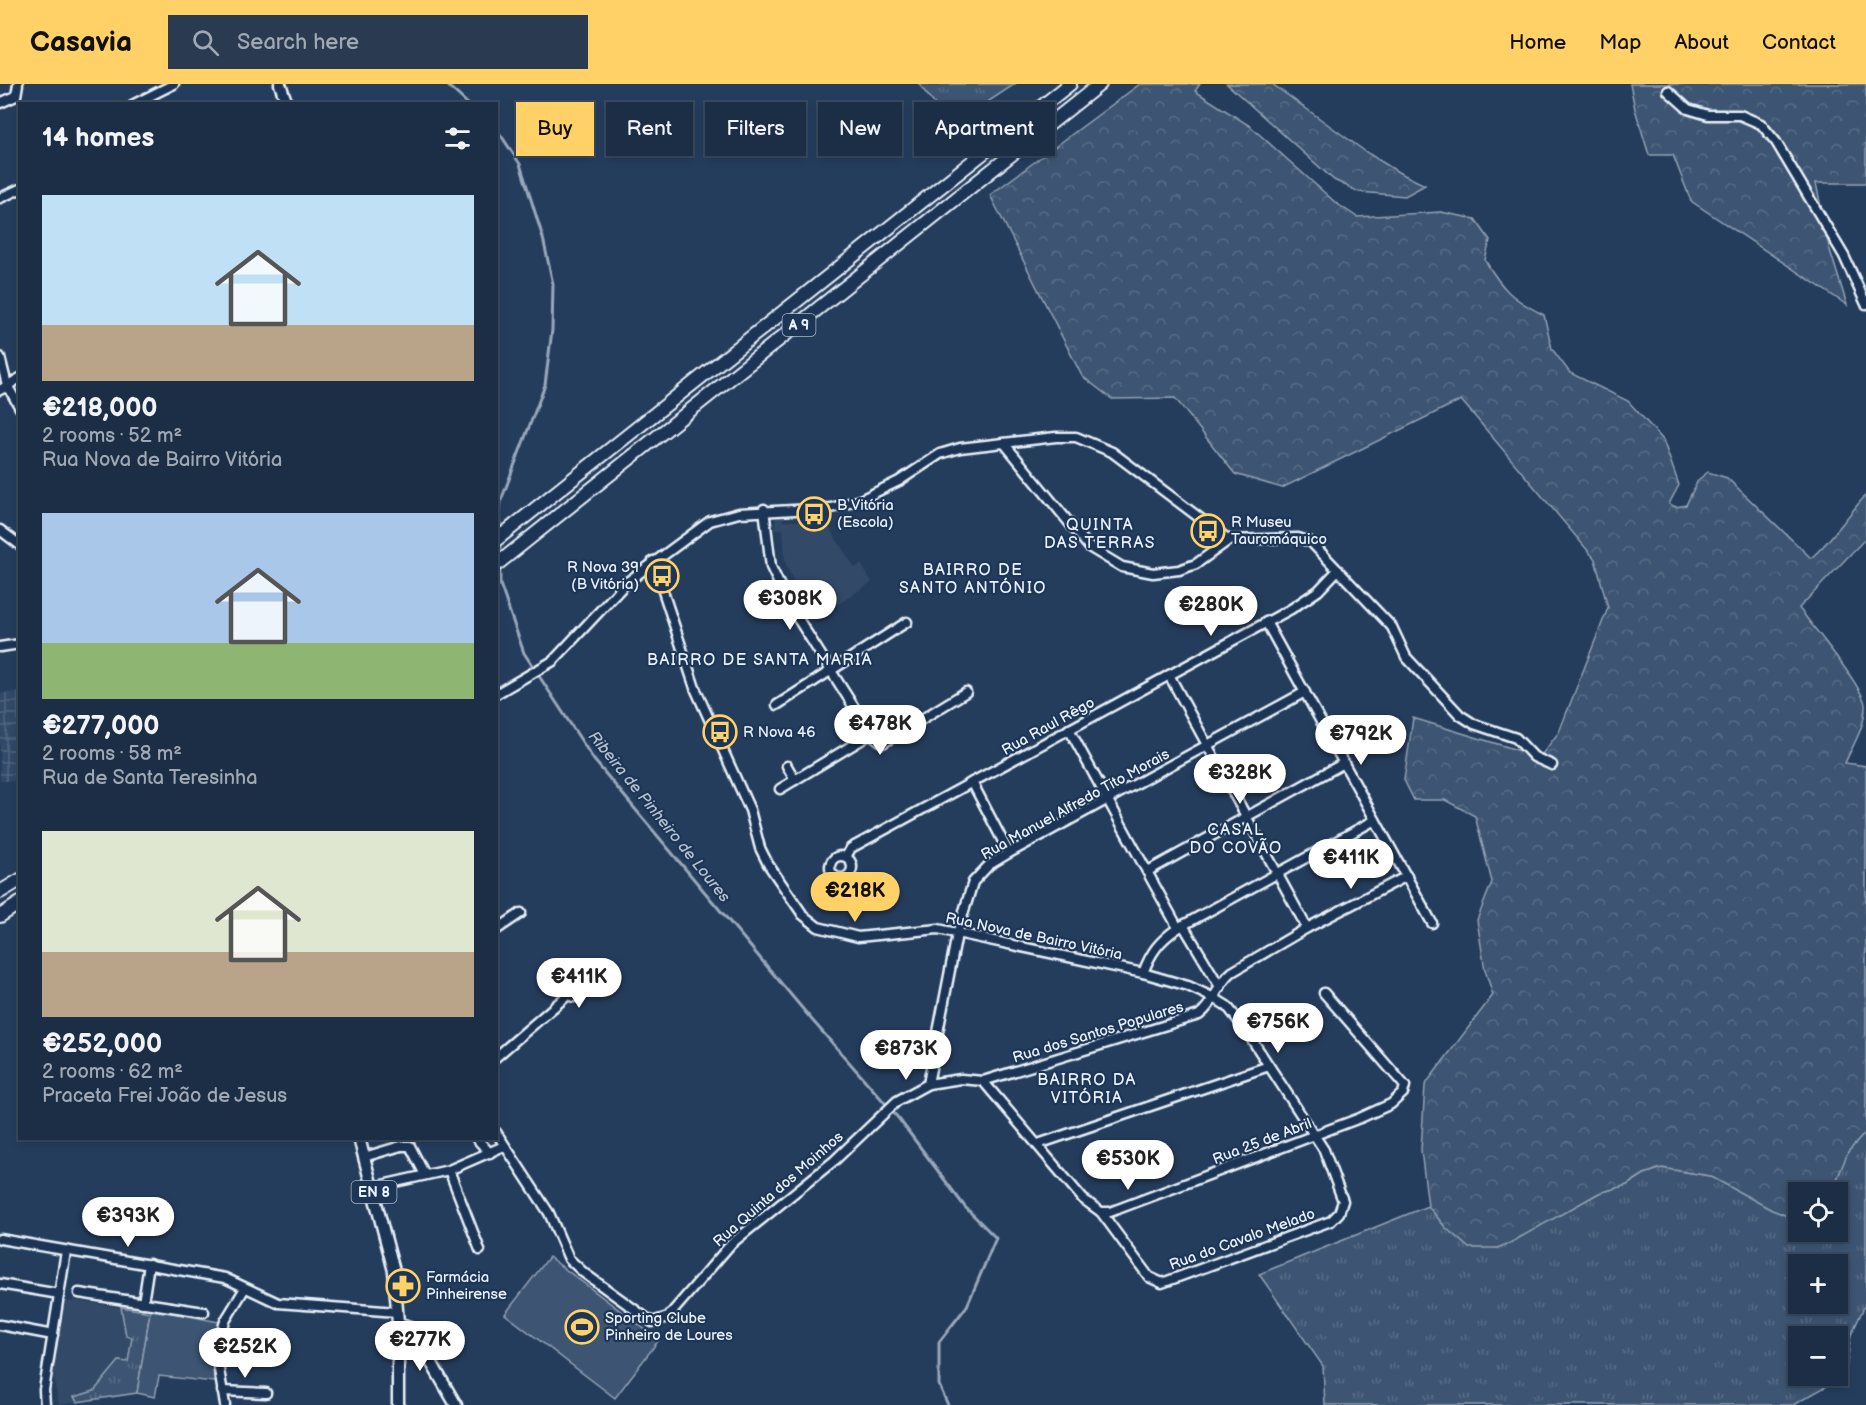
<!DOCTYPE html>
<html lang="en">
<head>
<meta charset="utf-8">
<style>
  body { margin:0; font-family:"Balsamiq Sans",sans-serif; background:#293a51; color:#f1f3f6; height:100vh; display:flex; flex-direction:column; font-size:22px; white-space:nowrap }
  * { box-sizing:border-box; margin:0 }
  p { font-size:20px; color:#a0a8b3 }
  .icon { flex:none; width:33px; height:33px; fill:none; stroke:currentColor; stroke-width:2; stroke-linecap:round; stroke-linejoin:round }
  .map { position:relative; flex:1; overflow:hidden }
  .sheet { position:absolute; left:18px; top:18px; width:480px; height:1038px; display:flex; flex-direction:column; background:#1c2e46; border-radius:0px; box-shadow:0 3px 9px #0003,0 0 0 2px #3a4a5f }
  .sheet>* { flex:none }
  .guide { position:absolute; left:516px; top:18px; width:570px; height:54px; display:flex; gap:12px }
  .tools { position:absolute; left:1788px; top:1098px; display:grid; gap:12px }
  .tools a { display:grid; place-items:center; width:60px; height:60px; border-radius:0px; background:#1c2e46; box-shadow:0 3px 9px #0003,0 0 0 2px #3a4a5f; font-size:30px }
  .price { position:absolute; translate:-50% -51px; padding:0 14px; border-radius:21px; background:#fff; color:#222; font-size:20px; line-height:39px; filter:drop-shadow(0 2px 3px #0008) }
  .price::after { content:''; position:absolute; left:50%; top:36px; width:18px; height:14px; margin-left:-9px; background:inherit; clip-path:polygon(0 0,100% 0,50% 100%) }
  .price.selected { background:#ffd166; color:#111 }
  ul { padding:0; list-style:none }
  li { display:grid; align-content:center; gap:12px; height:318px; padding:0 24px }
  li span { display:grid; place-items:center; height:186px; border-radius:0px; color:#555 }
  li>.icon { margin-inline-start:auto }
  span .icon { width:108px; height:108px; fill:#fffc; stroke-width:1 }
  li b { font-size:26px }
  h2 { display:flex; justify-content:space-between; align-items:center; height:72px; padding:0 24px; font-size:26px }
  .tag { padding:0 21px; border-radius:0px; background:#1c2e46; box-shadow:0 3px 9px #0003,0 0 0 2px #3a4a5f; font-size:21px; line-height:54px }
  .tag.selected { background:#ffd166; color:#111 }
  header { display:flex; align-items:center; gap:36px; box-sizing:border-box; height:84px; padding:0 30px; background:#ffd166; color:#111 }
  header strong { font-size:28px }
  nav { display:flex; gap:33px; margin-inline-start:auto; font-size:21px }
  .search { width:420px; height:54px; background:#293a51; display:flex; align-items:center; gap:15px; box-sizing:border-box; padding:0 21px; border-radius:0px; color:#a0a8b3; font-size:22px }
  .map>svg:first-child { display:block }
  .built { fill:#334a68 }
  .industrial { fill:url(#industrial-grid) }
  .grass { fill:url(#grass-tufts); stroke:#93a2b5; stroke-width:1.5; fill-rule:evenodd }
  .forest { fill:url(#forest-crowns); stroke:#93a2b5; stroke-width:1.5 }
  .green { fill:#3e5472; stroke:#93a2b5; stroke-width:1.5 }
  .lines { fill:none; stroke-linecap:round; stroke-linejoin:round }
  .stream { stroke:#99a8ba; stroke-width:3 }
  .minor-casing { stroke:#e8f1f8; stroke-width:13 }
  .major-casing { stroke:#e8f1f8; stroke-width:15 }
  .highway-casing { stroke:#e8f1f8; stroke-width:16 }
  .minor { stroke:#1d3557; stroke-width:8 }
  .major { stroke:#1d3557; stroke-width:10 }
  .highway { stroke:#1d3557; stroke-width:12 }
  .labels { text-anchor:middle; stroke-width:4.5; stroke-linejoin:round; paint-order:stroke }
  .shield { fill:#1d3557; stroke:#abb9c8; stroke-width:1.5 }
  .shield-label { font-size:14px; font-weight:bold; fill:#e8f1f8 }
  .poi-label { font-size:15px; fill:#e8f1f8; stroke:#1d3557; text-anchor:start }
  .street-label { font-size:15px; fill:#e8f1f8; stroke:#1d3557 }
  .neighbourhood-label { font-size:16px; letter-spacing:1.5px; fill:#e8f1f8; stroke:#1d3557 }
  .water-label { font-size:16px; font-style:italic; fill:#b4c1ce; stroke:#1d3557 }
</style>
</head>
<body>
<header>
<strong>Casavia</strong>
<div class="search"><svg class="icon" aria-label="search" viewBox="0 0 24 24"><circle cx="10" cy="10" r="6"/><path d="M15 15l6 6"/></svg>Search here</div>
<nav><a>Home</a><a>Map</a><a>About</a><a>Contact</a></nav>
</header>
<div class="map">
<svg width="1866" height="1321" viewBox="0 0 1866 1321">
  <defs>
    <pattern id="industrial-grid" width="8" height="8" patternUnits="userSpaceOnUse" patternTransform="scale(1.5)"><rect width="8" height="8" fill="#334a68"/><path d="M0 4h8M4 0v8" fill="none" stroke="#51657e"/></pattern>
    <pattern id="grass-tufts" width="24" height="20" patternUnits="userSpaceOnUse" patternTransform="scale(1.5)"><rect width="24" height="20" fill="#3e5472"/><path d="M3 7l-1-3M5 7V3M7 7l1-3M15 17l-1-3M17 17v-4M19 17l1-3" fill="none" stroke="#5a6d87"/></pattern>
    <pattern id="forest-crowns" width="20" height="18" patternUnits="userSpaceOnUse" patternTransform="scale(1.5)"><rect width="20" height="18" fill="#3e5472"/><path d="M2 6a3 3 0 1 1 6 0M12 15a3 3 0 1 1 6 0" fill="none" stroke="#5a6d87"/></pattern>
  </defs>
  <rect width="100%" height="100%" fill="#253d5d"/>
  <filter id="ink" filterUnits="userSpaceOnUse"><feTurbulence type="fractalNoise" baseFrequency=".0167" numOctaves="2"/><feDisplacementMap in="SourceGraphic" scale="12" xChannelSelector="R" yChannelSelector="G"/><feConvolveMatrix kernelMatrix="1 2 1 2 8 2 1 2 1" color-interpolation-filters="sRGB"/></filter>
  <g filter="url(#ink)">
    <g class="built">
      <polygon points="779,433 782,433 783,437 800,437 806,433 822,433 855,484 861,480 872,498 811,538 787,500 793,497 785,478 783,445 774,445 776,435"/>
      <polygon points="73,1216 150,1228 137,1309 59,1321 53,1289 65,1217 73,1218"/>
    </g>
    <polygon class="industrial" points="19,608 19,697 0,697 0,609"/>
    <g class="grass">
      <polygon points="919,0 1015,0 965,33 939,26"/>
      <path d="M1866 1048V1219L1851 1251 1845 1292 1793 1321H1325L1323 1282 1259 1190 1428 1122 1446 1144 1497 1164 1599 1109 1627 1101 1644 1090 1662 1084 1710 1092 1785 1131 1798 1130V1148H1838V1108H1832L1847 1068ZM1798 1180H1838V1220H1798ZM1798 1252H1838V1292H1798Z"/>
      <polygon points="121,1223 150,1228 137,1309 77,1318 74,1313 94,1307 119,1277 128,1278 132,1253 126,1252"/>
    </g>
    <g class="forest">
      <path d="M1140 0H1200L1195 7 1250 42 1336 119 1357 133 1441 128 1475 135 1490 156 1485 176C1502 205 1513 216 1544 231L1552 265 1570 289 1628 317 1663 356 1679 401 1669 420 1676 423 1686 421 1698 396 1708 388 1727 394 1811 474C1832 456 1847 432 1866 411V454L1799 524C1812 542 1863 602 1865 621 1866 641 1853 661 1845 679L1866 682V1048L1848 1068 1832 1108H1798V1130L1785 1131 1772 1126 1710 1092 1662 1084 1644 1090 1627 1101 1599 1109 1510 1159 1497 1164H1469L1446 1144 1428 1122 1421 1066 1425 1001 1493 911 1485 886 1477 836 1492 798 1475 732 1445 716H1414L1404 696 1413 634 1540 673 1559 648 1608 524 1595 475 1461 316 1282 404 1235 390 1175 314 1112 315 1082 292 990 111Z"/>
      <polygon points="1227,0 1272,0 1366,68 1398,88 1425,101 1405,112 1359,108 1334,96"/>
      <polygon points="1630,0 1866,0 1866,99 1816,99 1829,163 1847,221 1691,117 1673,71 1649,71 1635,25"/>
    </g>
    <g class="green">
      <polygon points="549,1173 659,1256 615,1314 505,1230"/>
      <polygon points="153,1225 219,1238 212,1267 214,1298 159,1292 155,1313 137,1309 150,1228"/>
    </g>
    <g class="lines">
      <g class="stream">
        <polyline points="446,0 468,20"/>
        <polyline points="496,44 520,80 543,154 553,200 552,246 545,301 500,419 500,447"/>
        <polyline points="500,456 500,474"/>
        <polyline points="500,483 500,500 524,569 594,676 812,936 899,1035 965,1123 996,1154 967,1222 939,1258 939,1301 948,1321"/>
      </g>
      <defs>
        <g id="minor">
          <polyline points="1668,7 1688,25 1708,31 1740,31 1761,40 1776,58 1844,172 1866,220"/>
          <polyline points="0,19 16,12 18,0"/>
          <polyline points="134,20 174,0"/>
          <polyline points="0,114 20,105"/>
          <polyline points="0,273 7,301 20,324"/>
          <polyline points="0,306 20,294"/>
          <polyline points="1004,359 1089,463 1122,483 1153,489 1179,486 1196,480 1229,456"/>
          <polyline points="764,425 771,483 788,519 871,650"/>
          <polyline points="0,446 20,461"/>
          <polyline points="653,477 695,604 750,726 760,764 768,780 803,831 818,843 858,853 938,845 1143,889 1188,902 1214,914 1227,922 1245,945 1324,1066 1343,1117 1339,1129 1331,1137 1162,1199 1149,1193 1101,1128"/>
          <polyline points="1266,538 1432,839"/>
          <polyline points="0,563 20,560"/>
          <polyline points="1169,591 1307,844"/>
          <polyline points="496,610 553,577 626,499 710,437 739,429 831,424 860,416 899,397 940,370 960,364 1056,353 1076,353 1112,368 1229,456 1298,454 1311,458 1392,543 1406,573 1460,631 1474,640 1516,654 1534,673 1552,681"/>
          <polyline points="777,621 907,538"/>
          <polyline points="1069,645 1178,844"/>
          <polyline points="787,682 795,696"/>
          <polyline points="972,698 1009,769"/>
          <polyline points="780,705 871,650 883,659 966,608"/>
          <circle cx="841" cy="783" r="11"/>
          <polyline points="846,773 851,764 1291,525 1318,507 1338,486"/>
          <polyline points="1148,787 1344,679"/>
          <polyline points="1183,841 1220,903"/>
          <polyline points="496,846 521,829"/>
          <path d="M1143 889C1151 868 1159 857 1178 844L1375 736"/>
          <circle cx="575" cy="905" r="8"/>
          <polyline points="496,973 569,910"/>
          <polyline points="983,997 1083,1115 1101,1128 1110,1128 1360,1034 1391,1020 1403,1009 1405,1002 1324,909"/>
          <polyline points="928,1000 957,850 973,798 989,781 1009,769 1305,608"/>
          <path d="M496 1048 549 1129 569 1175 584 1189 652 1238 668 1233 731 1160 835 1076 897 1017 928 1000 961 995 983 997 1199 931C1215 919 1217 900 1232 888L1307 844 1407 792"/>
          <polyline points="476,1054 490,1069"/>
          <polyline points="1038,1060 1269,982"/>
          <polyline points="364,1073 401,1062 410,1062 425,1091"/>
          <polyline points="449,1086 480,1166"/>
          <polyline points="373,1103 449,1086 504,1062"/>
          <polyline points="0,1155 225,1194 278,1219 397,1228"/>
          <polyline points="0,1200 59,1210"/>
          <polyline points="79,1209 204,1228"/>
          <polyline points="143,1219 149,1180"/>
          <polyline points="0,1241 53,1251"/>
          <polyline points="222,1307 266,1309"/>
          <polyline points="45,1321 44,1306 66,1167"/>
          <polyline points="225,1321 216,1268 225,1237 245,1204"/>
        </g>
        <g id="major">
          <polyline points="280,0 287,20"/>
          <polyline points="359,1054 394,1187 398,1239 398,1321"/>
          <polyline points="398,1239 410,1243 416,1252 456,1321"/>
        </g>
        <g id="highway">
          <polyline points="496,456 1070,0"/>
          <polyline points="496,481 1100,0"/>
          <polyline points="0,808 20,796"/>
          <polyline points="0,832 20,819"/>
        </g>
      </defs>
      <use href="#minor" class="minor-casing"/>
      <use href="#major" class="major-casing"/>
      <use href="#highway" class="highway-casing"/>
      <use href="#minor" class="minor"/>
      <use href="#major" class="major"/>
      <use href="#highway" class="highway"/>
    </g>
  </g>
  <defs>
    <symbol id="bus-ring" viewBox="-11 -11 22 22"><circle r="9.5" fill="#1d3557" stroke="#ffd166" stroke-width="1.5"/><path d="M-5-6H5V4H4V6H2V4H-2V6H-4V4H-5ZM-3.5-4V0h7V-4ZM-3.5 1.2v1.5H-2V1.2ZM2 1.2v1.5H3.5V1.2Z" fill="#ffd166"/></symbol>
    <symbol id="pharmacy-ring" viewBox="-11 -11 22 22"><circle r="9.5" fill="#1d3557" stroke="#ffd166" stroke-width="1.5"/><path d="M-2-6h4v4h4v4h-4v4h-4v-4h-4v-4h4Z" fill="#ffd166"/></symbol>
    <symbol id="stadium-ring" viewBox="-11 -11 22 22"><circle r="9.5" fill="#1d3557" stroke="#ffd166" stroke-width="1.5"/><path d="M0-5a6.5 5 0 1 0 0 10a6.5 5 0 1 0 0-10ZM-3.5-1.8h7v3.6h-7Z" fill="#ffd166"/></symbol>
  </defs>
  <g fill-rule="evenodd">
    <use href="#bus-ring" x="795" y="411" width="38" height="38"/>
    <use href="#bus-ring" x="1189" y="428" width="38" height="38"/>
    <use href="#bus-ring" x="643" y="473" width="38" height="38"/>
    <use href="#bus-ring" x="701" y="629" width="38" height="38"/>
    <use href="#pharmacy-ring" x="384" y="1183" width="38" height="38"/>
    <use href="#stadium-ring" x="563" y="1224" width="38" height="38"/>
  </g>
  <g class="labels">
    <g class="shield">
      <rect x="782.5" y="230" width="33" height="22" rx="4.5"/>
      <rect x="351.5" y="1097" width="45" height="22" rx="4.5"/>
    </g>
    <g class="shield-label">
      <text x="799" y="246">A 9</text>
      <text x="374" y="1113">EN 8</text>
    </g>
    <g class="poi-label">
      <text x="837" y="426">B Vitória<tspan x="837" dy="17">(Escola)</tspan></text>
      <text x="1231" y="443">R Museu<tspan x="1231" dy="17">Tauromáquico</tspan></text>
      <text x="639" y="488" text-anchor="end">R Nova 39<tspan x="639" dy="17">(B Vitória)</tspan></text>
      <text x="743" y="653">R Nova 46</text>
      <text x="426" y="1198">Farmácia<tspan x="426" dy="17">Pinheirense</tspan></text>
      <text x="605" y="1239">Sporting Clube<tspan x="605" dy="17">Pinheiro de Loures</tspan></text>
    </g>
    <g class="street-label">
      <text transform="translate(1048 642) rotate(-29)" y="5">Rua Raul Rêgo</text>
      <text transform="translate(1075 720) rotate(-29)" y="5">Rua Manuel Alfredo Tito Morais</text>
      <text transform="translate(1034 852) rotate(12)" y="5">Rua Nova de Bairro Vitória</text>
      <text transform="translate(1098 948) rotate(-17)" y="5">Rua dos Santos Populares</text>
      <text transform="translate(1262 1057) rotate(-21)" y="5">Rua 25 de Abril</text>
      <text transform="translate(778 1105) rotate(-41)" y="5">Rua Quinta dos Moinhos</text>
      <text transform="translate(1242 1155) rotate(-20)" y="5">Rua do Cavalo Melado</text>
    </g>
    <g class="neighbourhood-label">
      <text x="1100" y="446">QUINTA<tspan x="1100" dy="18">DAS TERRAS</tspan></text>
      <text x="973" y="491">BAIRRO DE<tspan x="973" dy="18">SANTO ANTÓNIO</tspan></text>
      <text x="760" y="581">BAIRRO DE SANTA MARIA</text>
      <text x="1236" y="751">CASAL<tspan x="1236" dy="18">DO COVÃO</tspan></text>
      <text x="1087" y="1001">BAIRRO DA<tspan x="1087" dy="18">VITÓRIA</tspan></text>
    </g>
    <g class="water-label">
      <text transform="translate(660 732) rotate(51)" y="6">Ribeira de Pinheiro de Loures</text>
    </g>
  </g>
</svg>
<div class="tools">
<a><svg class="icon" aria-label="locate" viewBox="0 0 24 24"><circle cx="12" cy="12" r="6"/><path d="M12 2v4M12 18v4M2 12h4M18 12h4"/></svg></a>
<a>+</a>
<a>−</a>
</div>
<b class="price" style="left:790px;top:547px">€308K</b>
<b class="price" style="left:1211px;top:553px">€280K</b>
<b class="price" style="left:880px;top:672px">€478K</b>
<b class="price" style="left:1361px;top:682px">€792K</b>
<b class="price" style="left:1240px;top:721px">€328K</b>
<b class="price" style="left:1351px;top:806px">€411K</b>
<b class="price selected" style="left:855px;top:839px">€218K</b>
<b class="price" style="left:579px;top:925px">€411K</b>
<b class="price" style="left:1278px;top:970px">€756K</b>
<b class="price" style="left:906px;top:997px">€873K</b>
<b class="price" style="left:1128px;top:1107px">€530K</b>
<b class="price" style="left:128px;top:1164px">€393K</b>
<b class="price" style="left:420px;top:1288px">€277K</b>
<b class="price" style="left:245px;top:1295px">€252K</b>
<div class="guide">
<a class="tag selected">Buy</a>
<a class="tag">Rent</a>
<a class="tag">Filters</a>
<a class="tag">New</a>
<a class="tag">Apartment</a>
</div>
<section class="sheet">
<h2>14 homes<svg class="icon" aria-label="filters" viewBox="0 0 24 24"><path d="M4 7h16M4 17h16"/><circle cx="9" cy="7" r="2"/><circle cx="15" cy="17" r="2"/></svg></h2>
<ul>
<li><span style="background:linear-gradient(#bfe0f5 70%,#b9a48a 0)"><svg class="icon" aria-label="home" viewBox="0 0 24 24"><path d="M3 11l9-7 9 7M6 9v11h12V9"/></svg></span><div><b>€218,000</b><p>2 rooms · 52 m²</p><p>Rua Nova de Bairro Vitória</p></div></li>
<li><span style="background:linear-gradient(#a9c7e8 70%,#8fb573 0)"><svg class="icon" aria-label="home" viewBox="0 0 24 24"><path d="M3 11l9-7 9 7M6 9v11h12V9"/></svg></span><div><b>€277,000</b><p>2 rooms · 58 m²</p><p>Rua de Santa Teresinha</p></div></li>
<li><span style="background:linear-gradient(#dfe7d0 65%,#b9a48a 0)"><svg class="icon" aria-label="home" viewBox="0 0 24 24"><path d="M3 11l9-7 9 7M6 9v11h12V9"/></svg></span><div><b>€252,000</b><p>2 rooms · 62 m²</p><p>Praceta Frei João de Jesus</p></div></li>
</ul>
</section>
</div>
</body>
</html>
